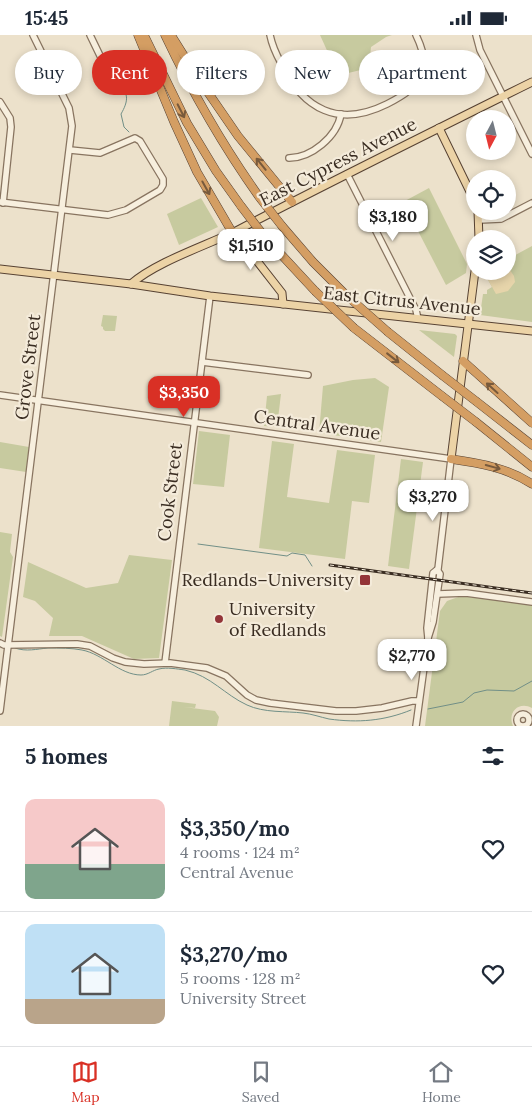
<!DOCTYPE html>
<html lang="en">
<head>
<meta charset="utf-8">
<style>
  body { margin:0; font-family:Lora,serif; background:#f2f2f3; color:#1f2937; height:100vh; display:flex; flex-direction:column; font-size:19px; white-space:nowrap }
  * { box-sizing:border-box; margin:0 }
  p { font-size:16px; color:#747a83 }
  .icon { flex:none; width:28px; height:28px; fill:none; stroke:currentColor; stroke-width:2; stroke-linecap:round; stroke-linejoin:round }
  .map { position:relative; height:691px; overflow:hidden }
  .details { display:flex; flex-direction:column; background:#fff; flex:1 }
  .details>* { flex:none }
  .top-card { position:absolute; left:15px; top:15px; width:502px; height:45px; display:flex; gap:10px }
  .needle { width:32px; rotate:187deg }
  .fabs { position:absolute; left:466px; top:75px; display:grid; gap:10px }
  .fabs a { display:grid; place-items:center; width:50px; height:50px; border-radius:50%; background:#fff; box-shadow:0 2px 8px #0003; font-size:25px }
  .price { position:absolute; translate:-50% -42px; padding:0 11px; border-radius:10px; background:#fff; color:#222; font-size:16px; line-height:32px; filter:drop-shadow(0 1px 2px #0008) }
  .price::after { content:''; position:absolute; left:50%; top:30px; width:15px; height:11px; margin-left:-8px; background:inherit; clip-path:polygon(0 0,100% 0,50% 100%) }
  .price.on { background:#d93025; color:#fff }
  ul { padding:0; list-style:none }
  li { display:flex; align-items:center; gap:15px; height:125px; padding:0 25px }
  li+li { border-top:1px solid #e0e1e3 }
  li span { display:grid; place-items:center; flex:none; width:140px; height:100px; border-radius:10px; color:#555 }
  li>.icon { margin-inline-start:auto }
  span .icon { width:60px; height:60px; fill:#fffc; stroke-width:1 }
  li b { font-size:21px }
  h2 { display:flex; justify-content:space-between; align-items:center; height:60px; padding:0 25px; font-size:21px }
  .tag { padding:0 18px; border-radius:22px; background:#fff; box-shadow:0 2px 8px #0003; font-size:18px; line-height:45px }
  .tag.on { background:#d93025; color:#fff }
  .status { display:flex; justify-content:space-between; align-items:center; height:35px; padding:0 25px; background:#fff; direction:ltr }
  .status svg { height:14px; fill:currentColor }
  .tabs { display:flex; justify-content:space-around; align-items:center; height:70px; border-top:1px solid #e0e1e3; background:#fff; font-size:14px; color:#747a83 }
  .tabs a { display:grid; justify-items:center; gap:2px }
  .tabs .on { color:#d93025 }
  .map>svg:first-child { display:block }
  .green { fill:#c7ca9f }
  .sand { fill:#e6d4aa }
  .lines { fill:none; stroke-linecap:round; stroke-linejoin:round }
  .stream { stroke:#718f87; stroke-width:1 }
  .minor-casing { stroke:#887460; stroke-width:8 }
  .major-casing { stroke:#574233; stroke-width:9 }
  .highway-casing { stroke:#574233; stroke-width:9 }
  .minor { stroke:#f7efde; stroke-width:5.5 }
  .major { stroke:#ecd3a6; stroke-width:7 }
  .highway { stroke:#d49e63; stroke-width:8 }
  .rail-casing { stroke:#3a2d22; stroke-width:3 }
  .rail { stroke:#f4ebda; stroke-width:1; stroke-dasharray:4; stroke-linecap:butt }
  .highway-bridge-casing { stroke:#574233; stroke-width:9; stroke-linecap:butt }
  .highway-bridge { stroke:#d49e63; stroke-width:8 }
  .oneway { stroke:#785a3c }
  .poi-dot { fill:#933438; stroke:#f4ebda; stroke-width:2 }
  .labels { text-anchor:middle; stroke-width:4.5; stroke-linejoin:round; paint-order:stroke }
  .street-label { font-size:18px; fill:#3a2d22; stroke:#f4ebda }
  .poi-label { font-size:18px; fill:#3a2d22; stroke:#f4ebda; text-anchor:end }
</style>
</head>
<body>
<div class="status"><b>15:45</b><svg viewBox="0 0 49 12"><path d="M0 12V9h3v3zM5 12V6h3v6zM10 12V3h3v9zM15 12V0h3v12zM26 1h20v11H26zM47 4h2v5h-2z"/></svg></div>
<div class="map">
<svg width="532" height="691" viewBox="0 0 532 691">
  <rect width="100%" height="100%" fill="#ece1cb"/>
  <g class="green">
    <polygon points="320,0 392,0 386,2 371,12 370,22 373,32 340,40 330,22"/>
    <polygon points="429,153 467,229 466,238 446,250 403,167"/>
    <polygon points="201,163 218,192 179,210 167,179"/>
    <polygon points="532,211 532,287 480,280 483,259 487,259 487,255 492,252 487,243 490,237 508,236 508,224"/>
    <polygon points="103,280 117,281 115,296 105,296 103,294 103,292 101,291"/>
    <polygon points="419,295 455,299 457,301 454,322"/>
    <polygon points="375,343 389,352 381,407 319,398 323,351 353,345"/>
    <polygon points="281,359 277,392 264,391 267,361"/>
    <polygon points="199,396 230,400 224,452 193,449"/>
    <polygon points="272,406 294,409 287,462 329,468 337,415 375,420 369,468 352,466 345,524 259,513"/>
    <polygon points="0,407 29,412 26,437 0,433"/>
    <polygon points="401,424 423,427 409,534 388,531"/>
    <polygon points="0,497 12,499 10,517 13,522 2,602 0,601"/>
    <polygon points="129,520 172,525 159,623 134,624 82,601 49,601 53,583 35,566 23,562 28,527 86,553 118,548"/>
    <path d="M461 561 532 570V673C519 666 507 677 513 691H425L440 576 447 566Z"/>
    <polygon points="172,666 196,669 195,673 184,672 215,676 219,682 217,691 169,691"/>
  </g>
  <polygon class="sand" points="508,232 514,241 515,247 508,256 496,259 487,243 490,237 508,236"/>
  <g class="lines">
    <g class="stream">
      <path d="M114 50C131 55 128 67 121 79L124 92 129 97"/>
      <polyline points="198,509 287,521 292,518 305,520 312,531"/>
      <polyline points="0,605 2,606"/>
      <path d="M15 613C26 617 37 614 48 613 59 613 72 613 82 615 103 619 120 640 141 640 148 640 153 635 159 634 167 632 177 634 185 635 211 641 225 660 247 670 264 678 286 676 303 678 312 679 320 682 329 684 358 688 384 686 411 675"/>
      <polyline points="428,674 463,667 474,658 487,655 514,656 532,646"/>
    </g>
    <defs>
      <g id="minor">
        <polyline points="90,0 105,31 106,44"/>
        <path d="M270 0C272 10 276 19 281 28 303 75 339 93 387 69 421 52 434 37 416 0"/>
        <polyline points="476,0 480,15 532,119"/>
        <polyline points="0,67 10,83 11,92 3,168"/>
        <path d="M289 123C311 123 337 102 341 79"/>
        <polyline points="347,139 416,275 418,284"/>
        <polyline points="0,167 108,180 126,175 160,155 163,150 163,144 140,106 135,103 100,118 70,115"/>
        <polyline points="479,185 501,184 532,168"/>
        <polyline points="202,327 308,340"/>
        <polyline points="0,360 451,424 438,534 433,538 427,593 428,603"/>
        <polyline points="438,559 466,558 532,567"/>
        <polyline points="0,608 4,610 77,609 90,611 113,623 125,627 144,629 170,628 207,633 226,641 247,660 256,665 270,668 336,676 356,676 382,673 412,666 419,666"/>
        <polyline points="165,628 210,261"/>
        <polyline points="0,676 72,91 69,73 33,0"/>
        <circle cx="523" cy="685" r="6"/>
        <polyline points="416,691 428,603 433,587 440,539 437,535"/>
      </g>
      <g id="major">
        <polyline points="439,93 475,167"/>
        <polyline points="478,176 479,204"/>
        <polyline points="232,197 239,203 282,258 283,269"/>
        <polyline points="0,234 131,249 210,261 532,296"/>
        <path d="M131 249C156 227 205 211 236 196 334 145 433 96 532 47"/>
        <polyline points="451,424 475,236"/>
      </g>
      <g id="highway">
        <polyline points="138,0 174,87 197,137 232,197"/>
        <polyline points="144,0 187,88 216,136 241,171"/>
        <path d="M165 0C192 57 223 111 260 163"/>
        <polyline points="171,0 196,40 238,101 292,167"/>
        <polyline points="282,191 313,227 345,259"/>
        <polyline points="264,201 315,256"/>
        <polyline points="354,293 442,361"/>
        <polyline points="388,297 442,340"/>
        <polyline points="463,326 532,388"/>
        <polyline points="477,367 532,410"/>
        <polyline points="476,387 532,432"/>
        <path d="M451 424C479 428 508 433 532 449"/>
      </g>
    </defs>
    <use href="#minor" class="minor-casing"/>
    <use href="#major" class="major-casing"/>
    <use href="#highway" class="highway-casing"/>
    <use href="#minor" class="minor"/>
    <use href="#major" class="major"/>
    <use href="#highway" class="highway"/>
    <defs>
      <polyline id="rail" points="330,530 532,558"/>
    </defs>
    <use href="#rail" class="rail-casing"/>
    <use href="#rail" class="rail"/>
    <defs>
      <g id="highway-bridge">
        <polyline points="260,163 282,191"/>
        <polyline points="241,171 264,201"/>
        <polyline points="315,256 354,293"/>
        <polyline points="345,259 388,297"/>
        <polyline points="442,340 477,367"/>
        <polyline points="442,361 476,387"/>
      </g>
    </defs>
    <use href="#highway-bridge" class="highway-bridge-casing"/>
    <use href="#highway-bridge" class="highway-bridge"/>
  </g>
  <defs><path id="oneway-shaft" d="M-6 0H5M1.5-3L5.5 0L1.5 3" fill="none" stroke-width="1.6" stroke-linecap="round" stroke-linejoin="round" transform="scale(1.25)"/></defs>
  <g class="oneway">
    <use href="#oneway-shaft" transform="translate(181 76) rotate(63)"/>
    <use href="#oneway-shaft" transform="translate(261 129) rotate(-129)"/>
    <use href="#oneway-shaft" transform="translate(206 153) rotate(61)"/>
    <use href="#oneway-shaft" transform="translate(393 323) rotate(38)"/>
    <use href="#oneway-shaft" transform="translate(492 353) rotate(-138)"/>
    <use href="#oneway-shaft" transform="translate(493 432) rotate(15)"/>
  </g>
  <g class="poi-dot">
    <rect x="359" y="539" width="12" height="12" rx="2.5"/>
    <circle cx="219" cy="584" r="5"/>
  </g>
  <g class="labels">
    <g class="street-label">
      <text transform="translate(338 127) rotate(-27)" y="6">East Cypress Avenue</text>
      <text transform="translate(402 266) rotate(6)" y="6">East Citrus Avenue</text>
      <text transform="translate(28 332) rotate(-83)" y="6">Grove Street</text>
      <text transform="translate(317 390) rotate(8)" y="6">Central Avenue</text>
      <text transform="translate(170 457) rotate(-83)" y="6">Cook Street</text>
    </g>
    <g class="poi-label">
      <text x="354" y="551">Redlands–University</text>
      <text x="229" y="580" text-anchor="start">University<tspan x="229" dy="21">of Redlands</tspan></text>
    </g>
  </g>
</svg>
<div class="fabs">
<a><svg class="needle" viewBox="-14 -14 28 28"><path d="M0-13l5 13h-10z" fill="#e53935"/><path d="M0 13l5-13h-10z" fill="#747a83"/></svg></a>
<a><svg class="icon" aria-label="locate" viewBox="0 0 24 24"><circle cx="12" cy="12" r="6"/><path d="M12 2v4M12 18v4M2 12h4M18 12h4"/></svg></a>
<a><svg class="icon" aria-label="layers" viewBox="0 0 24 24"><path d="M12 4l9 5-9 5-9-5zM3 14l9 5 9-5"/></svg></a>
</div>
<b class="price" style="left:393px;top:207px">$3,180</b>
<b class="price" style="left:251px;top:236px">$1,510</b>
<b class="price on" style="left:184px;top:383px">$3,350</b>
<b class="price" style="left:433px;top:487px">$3,270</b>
<b class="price" style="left:412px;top:646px">$2,770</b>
<div class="top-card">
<a class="tag">Buy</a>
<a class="tag on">Rent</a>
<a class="tag">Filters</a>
<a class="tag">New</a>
<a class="tag">Apartment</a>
</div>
</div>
<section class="details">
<h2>5 homes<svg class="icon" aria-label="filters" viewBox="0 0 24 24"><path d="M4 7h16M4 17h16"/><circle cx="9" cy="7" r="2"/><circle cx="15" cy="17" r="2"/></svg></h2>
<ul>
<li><span style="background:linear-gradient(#f6c9c9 65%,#7fa58c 0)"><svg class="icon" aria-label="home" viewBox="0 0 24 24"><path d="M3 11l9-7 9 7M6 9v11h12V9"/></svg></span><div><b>$3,350/mo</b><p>4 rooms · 124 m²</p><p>Central Avenue</p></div><svg class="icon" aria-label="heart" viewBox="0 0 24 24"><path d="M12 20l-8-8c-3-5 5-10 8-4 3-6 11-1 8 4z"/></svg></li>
<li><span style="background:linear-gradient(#bfe0f5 75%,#b9a48a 0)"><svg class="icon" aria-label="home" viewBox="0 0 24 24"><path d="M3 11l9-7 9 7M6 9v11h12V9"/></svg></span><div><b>$3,270/mo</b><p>5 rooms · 128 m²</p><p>University Street</p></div><svg class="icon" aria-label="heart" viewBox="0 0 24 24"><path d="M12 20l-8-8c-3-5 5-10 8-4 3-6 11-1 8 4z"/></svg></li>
</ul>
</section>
<nav class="tabs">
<a class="on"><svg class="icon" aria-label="map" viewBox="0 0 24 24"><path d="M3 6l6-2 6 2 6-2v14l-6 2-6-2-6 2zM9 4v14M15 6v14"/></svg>Map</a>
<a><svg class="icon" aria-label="saved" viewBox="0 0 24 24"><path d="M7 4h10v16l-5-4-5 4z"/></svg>Saved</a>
<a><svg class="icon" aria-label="home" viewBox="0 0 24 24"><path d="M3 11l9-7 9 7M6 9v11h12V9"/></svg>Home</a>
</nav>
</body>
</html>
